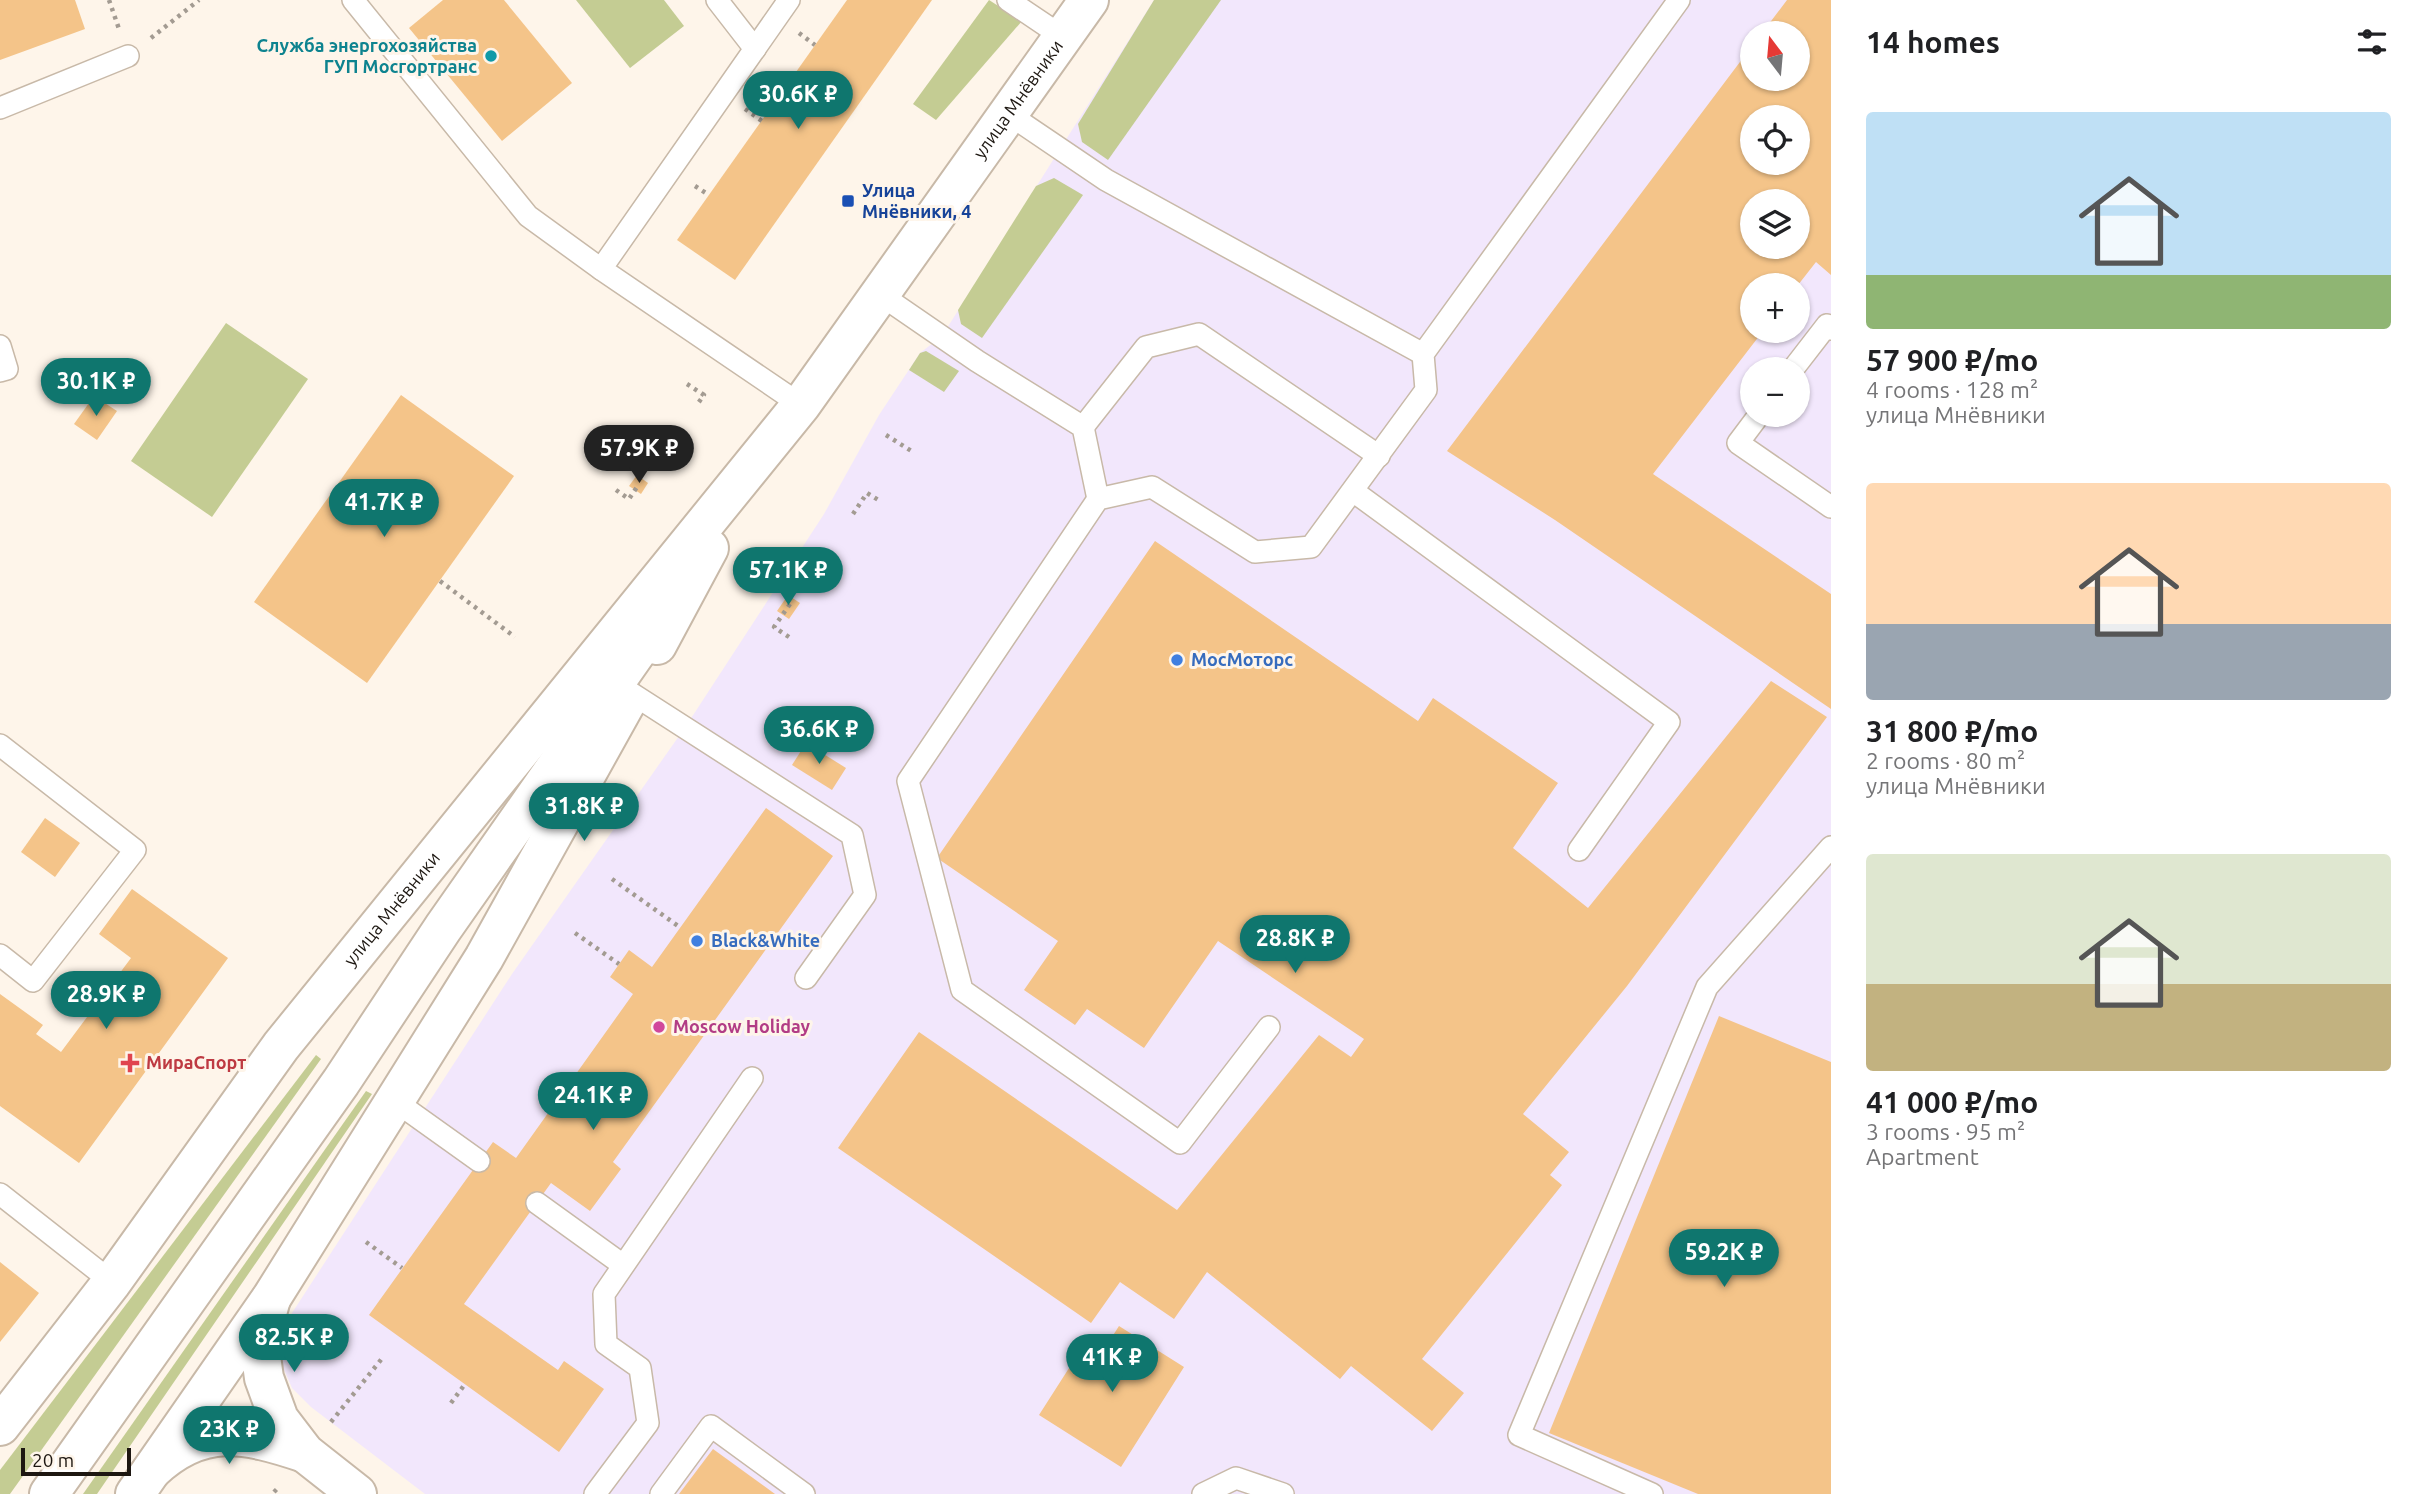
<!DOCTYPE html>
<html lang="en">
<head>
<meta charset="utf-8">
<style>
  body { margin:0; font-family:Ubuntu,sans-serif; background:#f2f2f2; color:#202124; height:100vh; display:flex; flex-direction:column; font-size:26px; white-space:nowrap }
  * { box-sizing:border-box; margin:0 }
  p { font-size:23px; color:#757577 }
  .icon { flex:none; width:38px; height:38px; fill:none; stroke:currentColor; stroke-width:2; stroke-linecap:round; stroke-linejoin:round }
  .map { position:relative; flex:1; overflow:hidden }
  .drawer { display:flex; flex-direction:column; background:#fff; width:595px }
  .drawer>* { flex:none }
  .needle { width:46px; rotate:344deg }
  .controls { position:absolute; left:1740px; top:21px; display:grid; gap:14px }
  .controls a { display:grid; place-items:center; width:70px; height:70px; border-radius:50%; background:#fff; box-shadow:0 2px 5px #0004; font-size:35px }
  .scale { position:absolute; left:21px; bottom:18px; width:110px; box-sizing:border-box; padding-left:7px; border:4px solid #1d1711; border-top:0; font-size:19px; line-height:24px; white-space:nowrap; color:#1d1711; -webkit-text-stroke:5px #fef5ea; paint-order:stroke }
  .price { position:absolute; translate:-50% -60px; padding:0 16px; border-radius:24px; background:#0f766e; color:#fff; font-size:23px; line-height:46px; filter:drop-shadow(0 2px 4px #0008) }
  .price::after { content:''; position:absolute; left:50%; top:42px; width:21px; height:16px; margin-left:-10px; background:inherit; clip-path:polygon(0 0,100% 0,50% 100%) }
  .price.selected { background:#222; color:#fff }
  ul { padding:0; list-style:none }
  li { display:grid; align-content:center; gap:14px; height:371px; padding:0 35px }
  li span { display:grid; place-items:center; height:217px; border-radius:7px; color:#555 }
  li>.icon { margin-inline-start:auto }
  span .icon { width:126px; height:126px; fill:#fffc; stroke-width:1 }
  li b { font-size:30px }
  h2 { display:flex; justify-content:space-between; align-items:center; height:84px; padding:0 35px; font-size:30px }
  main { display:flex; flex:1; min-height:0 }
  .map>svg:first-child { display:block }
  .industrial { fill:#f2e7fc; fill-rule:evenodd }
  .green { fill:#c4cc93 }
  .building { fill:#f4c489; fill-rule:evenodd }
  .lines { fill:none; stroke-linecap:round; stroke-linejoin:round }
  .service-casing { stroke:#c8b9a8; stroke-width:24 }
  .tertiary-casing { stroke:#c8b9a8; stroke-width:42 }
  .secondary-casing { stroke:#c8b9a8; stroke-width:42 }
  .path { stroke:#a39b92; stroke-width:4.5; stroke-dasharray:3.5 5; stroke-linecap:butt }
  .service { stroke:#fff; stroke-width:21 }
  .tertiary { stroke:#fff; stroke-width:38 }
  .secondary { stroke:#fff; stroke-width:38 }
  .culture-dot { fill:#0f9aa8; stroke:#fef5ea; stroke-width:2.5 }
  .transit-dot { fill:#1a4fb4; stroke:#fef5ea; stroke-width:2.5 }
  .shop-dot { fill:#3f7fe0; stroke:#fef5ea; stroke-width:2.5 }
  .hotel-dot { fill:#d1479c; stroke:#fef5ea; stroke-width:2.5 }
  .health-dot { fill:#e0444e; stroke:#fef5ea; stroke-width:2.5 }
  .labels { text-anchor:middle; stroke-width:6; stroke-linejoin:round; paint-order:stroke }
  .culture-label { font-size:18px; font-weight:bold; fill:#0d838f; stroke:#fef5ea; text-anchor:end }
  .street-label { font-size:18px; fill:#1d1711; stroke:#fef5ea }
  .transit-label { font-size:18px; font-weight:bold; fill:#164399; stroke:#fef5ea; text-anchor:start }
  .shop-label { font-size:18px; font-weight:bold; fill:#366cbe; stroke:#fef5ea; text-anchor:start }
  .hotel-label { font-size:18px; font-weight:bold; fill:#b23c85; stroke:#fef5ea; text-anchor:start }
  .health-label { font-size:18px; font-weight:bold; fill:#be3a42; stroke:#fef5ea; text-anchor:start }
</style>
</head>
<body>
<main>
<div class="map">
<svg width="1831" height="1494" viewBox="0 0 1831 1494">
  <rect width="100%" height="100%" fill="#fef5ea"/>
  <path class="industrial" d="M1154 0H1831V1494H425L311 1407 292 1388 282 1365V1339L292 1313 512 974 686 726 824 514 879 415 920 353 942 336ZM1752 33H1797V79H1752ZM1752 117H1797V163H1752ZM1752 201H1797V247H1752ZM1752 285H1797V331H1752ZM1752 369H1797V415H1752Z"/>
  <g class="green">
    <polygon points="576,0 664,0 684,26 630,68"/>
    <polygon points="989,0 1022,21 936,120 913,104"/>
    <polygon points="1154,0 1221,0 1108,160 1082,142 1078,124"/>
    <polygon points="1054,178 1083,195 982,338 961,324 958,310 1036,186"/>
    <polygon points="226,323 308,379 212,517 131,461"/>
    <polygon points="926,351 959,371 944,392 909,370 920,353"/>
    <polygon points="316,1055 321,1059 10,1494 0,1494 0,1470"/>
    <polygon points="366,1091 372,1094 97,1494 83,1494"/>
  </g>
  <g class="building">
    <polygon points="0,0 75,0 85,29 0,60"/>
    <polygon points="443,0 504,0 572,83 502,141 409,28"/>
    <polygon points="847,0 932,0 735,280 677,240"/>
    <path d="M1787 0H1831V275L1816 262 1798 285H1752V331H1763L1653 474 1831 594V709L1555 520 1447 451 1752 46V79H1797V33H1762ZM1752 117H1797V163H1752ZM1752 201H1797V247H1752Z"/>
    <polygon points="401,395 514,476 367,683 254,602"/>
    <polygon points="94,396 117,411 97,440 74,424"/>
    <polygon points="637,475 648,483 641,494 629,486"/>
    <polygon points="1155,541 1418,721 1433,698 1558,783 1513,848 1588,908 1771,681 1827,717 1627,986 1523,1114 1569,1152 1550,1175 1562,1185 1422,1359 1464,1393 1432,1431 1351,1366 1340,1379 1207,1272 1174,1319 1120,1282 1091,1323 838,1148 919,1032 1177,1210 1319,1035 1351,1057 1364,1039 1218,941 1144,1048 1087,1009 1075,1025 1024,990 1058,941 937,858"/>
    <polygon points="788,595 800,603 789,619 777,611"/>
    <polygon points="806,743 846,768 832,790 792,765"/>
    <polygon points="766,808 833,856 613,1162 621,1169 590,1211 551,1183 464,1304 558,1370 564,1361 604,1389 559,1452 369,1315 493,1142 516,1158 633,994 610,977 629,950 652,967"/>
    <polygon points="45,818 80,843 55,877 21,852"/>
    <polygon points="132,889 228,958 79,1163 0,1106 0,994 43,1025 36,1034 61,1052 131,958 99,934"/>
    <polygon points="1719,1016 1831,1062 1831,1494 1698,1494 1549,1433"/>
    <polygon points="0,1262 39,1293 0,1342"/>
    <polygon points="1119,1326 1184,1367 1121,1467 1039,1415 1087,1340 1103,1351"/>
    <polygon points="713,1449 775,1494 679,1494"/>
  </g>
  <g class="lines">
    <defs>
      <g id="service">
        <polyline points="353,0 528,216 601,269"/>
        <polyline points="717,0 755,49"/>
        <polyline points="789,0 601,269 801,405"/>
        <polyline points="1008,0 1063,37"/>
        <polyline points="0,108 128,56"/>
        <polyline points="1010,115 1106,180 1423,354"/>
        <polyline points="881,295 977,361 1083,427 1098,499"/>
        <polyline points="0,346 7,369 0,371"/>
        <polyline points="1793,369 1827,325 1831,329"/>
        <polyline points="1759,415 1738,443 1831,507"/>
        <polyline points="1083,427 1146,347 1199,334 1379,456"/>
        <polyline points="1353,491 1669,722 1579,850"/>
        <polyline points="631,693 852,835 865,895 806,978"/>
        <polyline points="0,745 135,850 33,981 0,955"/>
        <polyline points="1269,1027 1180,1143 962,990 908,781 1098,499 1152,487 1255,552 1311,547 1426,390 1423,354 1679,0"/>
        <polyline points="395,1101 479,1161"/>
        <polyline points="0,1194 112,1282"/>
        <polyline points="537,1203 623,1265"/>
        <polyline points="595,1494 648,1423 640,1368 606,1344 604,1294 752,1078"/>
        <polyline points="661,1494 711,1426 804,1494"/>
        <polyline points="1203,1494 1236,1478 1283,1494"/>
        <polyline points="1652,1494 1519,1435 1707,987 1831,847"/>
      </g>
      <g id="tertiary">
        <polyline points="271,1299 259,1342 264,1378 279,1419 305,1453 357,1494"/>
        <path d="M152 1470C202 1423 245 1433 305 1453"/>
      </g>
      <g id="secondary">
        <polyline points="657,645 709,548"/>
        <path id="s1" d="M0 1426 112 1282 281 1046 801 405 1089 0"/>
        <polyline points="49,1494 341,1082 443,928 661,617"/>
        <polyline points="135,1494 272,1297 484,958 627,701"/>
      </g>
    </defs>
    <use href="#service" class="service-casing"/>
    <use href="#tertiary" class="tertiary-casing"/>
    <use href="#secondary" class="secondary-casing"/>
    <g class="path">
      <polyline points="109,0 119,29"/>
      <polyline points="799,33 815,45"/>
      <polyline points="151,38 199,0"/>
      <polyline points="745,109 762,121"/>
      <polyline points="695,186 709,195"/>
      <polyline points="687,384 704,395 696,406"/>
      <polyline points="886,435 913,452"/>
      <polyline points="616,490 629,499 639,484"/>
      <polyline points="853,514 867,493 880,501"/>
      <polyline points="440,581 515,637"/>
      <polyline points="789,637 774,627 790,604"/>
      <polyline points="612,879 681,928"/>
      <polyline points="575,933 619,964"/>
      <polyline points="366,1242 402,1268"/>
      <polyline points="451,1403 465,1384"/>
      <polyline points="331,1422 384,1356"/>
      <polyline points="274,1492 277,1489"/>
    </g>
    <use href="#service" class="service"/>
    <use href="#tertiary" class="tertiary"/>
    <use href="#secondary" class="secondary"/>
  </g>
  <circle class="culture-dot" cx="491" cy="56" r="7"/>
  <rect class="transit-dot" x="841" y="194" width="14" height="14" rx="3.5"/>
  <g class="shop-dot">
    <circle cx="1177" cy="660" r="7"/>
    <circle cx="697" cy="941" r="7"/>
  </g>
  <circle class="hotel-dot" cx="659" cy="1027" r="7"/>
  <path class="health-dot" d="M126.5 1052.5h7v7h7v7h-7v7h-7v-7h-7v-7h7z"/>
  <g class="labels">
    <g class="culture-label">
      <text x="477" y="52">Служба энергохозяйства<tspan x="477" dy="21">ГУП Мосгортранс</tspan></text>
    </g>
    <g class="street-label">
      <text dy="6" stroke="none"><textPath href="#s1" startOffset="1673">улица Мнёвники</textPath></text>
      <text dy="6" stroke="none"><textPath href="#s1" startOffset="649">улица Мнёвники</textPath></text>
    </g>
    <g class="transit-label">
      <text x="862" y="197">Улица<tspan x="862" dy="21">Мнёвники, 4</tspan></text>
    </g>
    <g class="shop-label">
      <text x="1191" y="666">МосМоторс</text>
      <text x="711" y="947">Black&amp;White</text>
    </g>
    <g class="hotel-label">
      <text x="673" y="1033">Moscow Holiday</text>
    </g>
    <g class="health-label">
      <text x="146" y="1069">МираСпорт</text>
    </g>
  </g>
</svg>
<div class="controls">
<a><svg class="needle" viewBox="-14 -14 28 28"><path d="M0-13l5 13h-10z" fill="#e53935"/><path d="M0 13l5-13h-10z" fill="#757577"/></svg></a>
<a><svg class="icon" aria-label="locate" viewBox="0 0 24 24"><circle cx="12" cy="12" r="6"/><path d="M12 2v4M12 18v4M2 12h4M18 12h4"/></svg></a>
<a><svg class="icon" aria-label="layers" viewBox="0 0 24 24"><path d="M12 4l9 5-9 5-9-5zM3 14l9 5 9-5"/></svg></a>
<a>+</a>
<a>−</a>
</div>
<div class="scale">20 m</div>
<b class="price" style="left:798px;top:131px">30.6K ₽</b>
<b class="price" style="left:96px;top:418px">30.1K ₽</b>
<b class="price selected" style="left:639px;top:485px">57.9K ₽</b>
<b class="price" style="left:384px;top:539px">41.7K ₽</b>
<b class="price" style="left:788px;top:607px">57.1K ₽</b>
<b class="price" style="left:819px;top:766px">36.6K ₽</b>
<b class="price" style="left:584px;top:843px">31.8K ₽</b>
<b class="price" style="left:1295px;top:975px">28.8K ₽</b>
<b class="price" style="left:106px;top:1031px">28.9K ₽</b>
<b class="price" style="left:593px;top:1132px">24.1K ₽</b>
<b class="price" style="left:1724px;top:1289px">59.2K ₽</b>
<b class="price" style="left:294px;top:1374px">82.5K ₽</b>
<b class="price" style="left:1112px;top:1394px">41K ₽</b>
<b class="price" style="left:229px;top:1466px">23K ₽</b>
</div>
<section class="drawer">
<h2>14 homes<svg class="icon" aria-label="filters" viewBox="0 0 24 24"><path d="M4 7h16M4 17h16"/><circle cx="9" cy="7" r="2"/><circle cx="15" cy="17" r="2"/></svg></h2>
<ul>
<li><span style="background:linear-gradient(#bfe0f5 75%,#8fb573 0)"><svg class="icon" aria-label="home" viewBox="0 0 24 24"><path d="M3 11l9-7 9 7M6 9v11h12V9"/></svg></span><div><b>57 900 ₽/mo</b><p>4 rooms · 128 m²</p><p>улица Мнёвники</p></div></li>
<li><span style="background:linear-gradient(#ffd9b3 65%,#9aa5b1 0)"><svg class="icon" aria-label="home" viewBox="0 0 24 24"><path d="M3 11l9-7 9 7M6 9v11h12V9"/></svg></span><div><b>31 800 ₽/mo</b><p>2 rooms · 80 m²</p><p>улица Мнёвники</p></div></li>
<li><span style="background:linear-gradient(#dfe7d0 60%,#c2b280 0)"><svg class="icon" aria-label="home" viewBox="0 0 24 24"><path d="M3 11l9-7 9 7M6 9v11h12V9"/></svg></span><div><b>41 000 ₽/mo</b><p>3 rooms · 95 m²</p><p>Apartment</p></div></li>
</ul>
</section>
</main>
</body>
</html>
